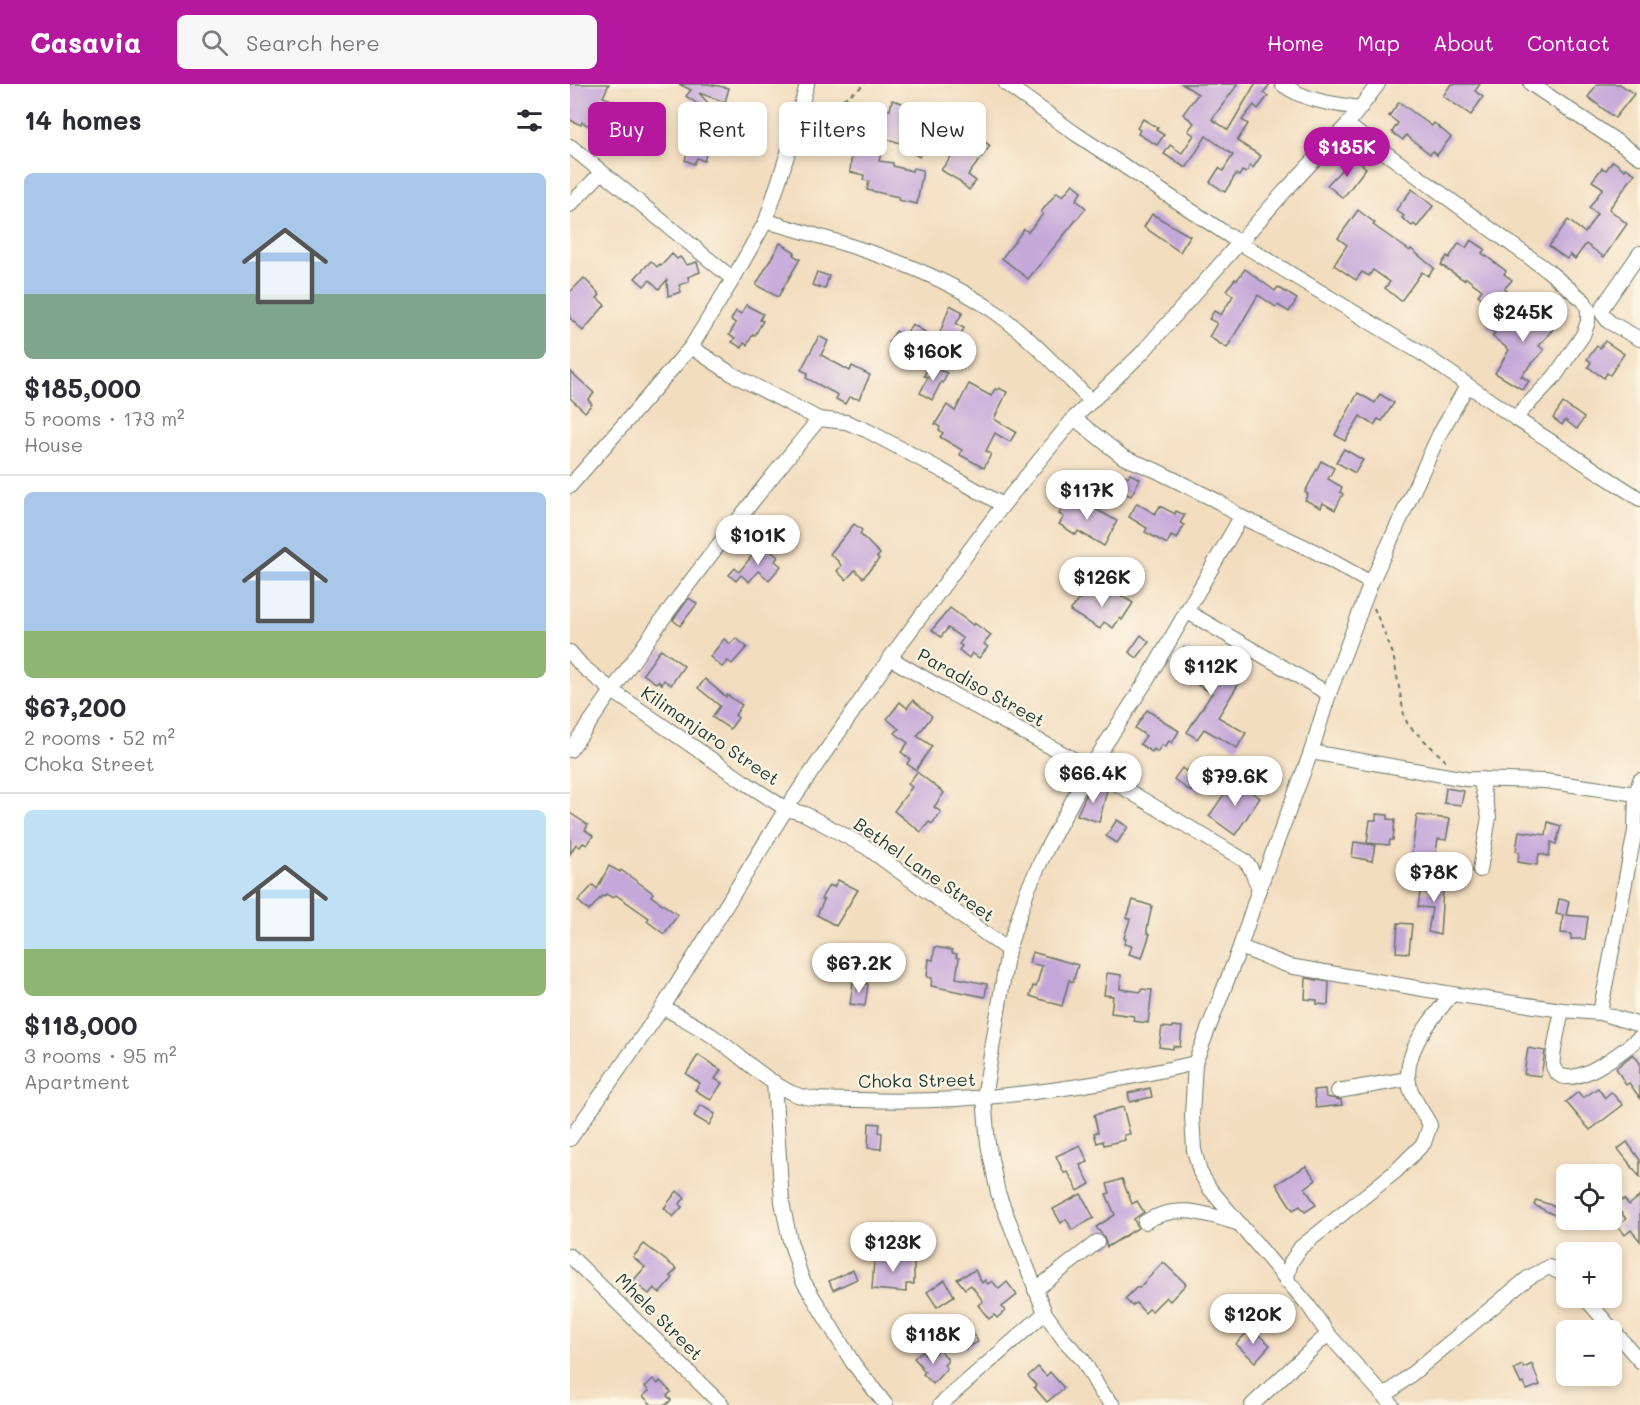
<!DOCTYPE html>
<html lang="en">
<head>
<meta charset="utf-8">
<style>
  body { margin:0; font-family:Mali,sans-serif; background:#f7f7f7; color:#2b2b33; height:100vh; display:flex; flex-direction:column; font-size:22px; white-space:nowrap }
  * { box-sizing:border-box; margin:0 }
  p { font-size:20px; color:#7c7c81 }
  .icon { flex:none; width:33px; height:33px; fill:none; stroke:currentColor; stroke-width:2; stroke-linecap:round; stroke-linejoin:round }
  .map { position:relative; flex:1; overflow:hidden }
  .side { display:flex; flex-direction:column; background:#fff; width:570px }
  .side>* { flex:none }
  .banner { position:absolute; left:18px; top:18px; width:570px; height:54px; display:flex; gap:12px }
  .controls { position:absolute; left:986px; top:1080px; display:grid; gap:12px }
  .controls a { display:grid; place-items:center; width:66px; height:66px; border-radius:9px; background:#fff; box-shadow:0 3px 9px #0003; font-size:30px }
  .price { position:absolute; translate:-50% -51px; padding:0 14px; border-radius:21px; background:#fff; color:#222; font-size:20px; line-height:39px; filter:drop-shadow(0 2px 3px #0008) }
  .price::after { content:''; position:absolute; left:50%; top:36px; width:18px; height:14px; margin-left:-9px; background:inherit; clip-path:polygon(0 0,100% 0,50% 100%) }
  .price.on { background:#b5179e; color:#fff }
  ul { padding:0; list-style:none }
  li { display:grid; align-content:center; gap:12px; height:318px; padding:0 24px }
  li+li { border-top:2px solid #e1e1e2 }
  li span { display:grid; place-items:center; height:186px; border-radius:9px; color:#555 }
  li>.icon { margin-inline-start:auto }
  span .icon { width:108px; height:108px; fill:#fffc; stroke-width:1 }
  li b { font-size:26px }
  h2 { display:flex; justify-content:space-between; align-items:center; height:72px; padding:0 24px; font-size:26px }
  .pill { padding:0 21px; border-radius:9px; background:#fff; box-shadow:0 3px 9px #0003; font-size:21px; line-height:54px }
  .pill.on { background:#b5179e; color:#fff }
  header { display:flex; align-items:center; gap:36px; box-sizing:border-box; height:84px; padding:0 30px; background:#b5179e; color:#fff }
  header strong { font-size:28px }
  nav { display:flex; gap:33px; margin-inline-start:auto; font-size:21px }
  .search { width:420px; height:54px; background:#f7f7f7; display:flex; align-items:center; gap:15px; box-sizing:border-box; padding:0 21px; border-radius:9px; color:#7c7c81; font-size:22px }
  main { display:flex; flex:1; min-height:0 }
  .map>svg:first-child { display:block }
  .building { fill:#c5a8da }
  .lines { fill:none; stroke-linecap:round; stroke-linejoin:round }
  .minor-casing { stroke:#697565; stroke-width:16 }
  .path { stroke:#697565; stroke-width:2; stroke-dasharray:4.5 4.5; stroke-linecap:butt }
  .minor { stroke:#fff; stroke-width:14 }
  .labels { text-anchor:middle; stroke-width:4.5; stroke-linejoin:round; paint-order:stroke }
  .street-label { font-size:18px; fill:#1f3d34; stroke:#fcf5e5 }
</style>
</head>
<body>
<header>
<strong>Casavia</strong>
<div class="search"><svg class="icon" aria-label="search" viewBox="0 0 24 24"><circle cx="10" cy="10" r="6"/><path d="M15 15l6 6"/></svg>Search here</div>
<nav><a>Home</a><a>Map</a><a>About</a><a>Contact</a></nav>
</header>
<main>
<section class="side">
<h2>14 homes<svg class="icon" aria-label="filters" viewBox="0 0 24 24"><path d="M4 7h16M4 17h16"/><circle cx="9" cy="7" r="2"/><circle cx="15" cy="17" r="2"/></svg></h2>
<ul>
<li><span style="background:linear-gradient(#a9c7e8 65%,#7fa58c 0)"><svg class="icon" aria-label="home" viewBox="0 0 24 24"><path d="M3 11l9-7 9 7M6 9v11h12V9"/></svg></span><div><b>$185,000</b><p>5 rooms · 173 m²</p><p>House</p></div></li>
<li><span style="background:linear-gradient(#a9c7e8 75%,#8fb573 0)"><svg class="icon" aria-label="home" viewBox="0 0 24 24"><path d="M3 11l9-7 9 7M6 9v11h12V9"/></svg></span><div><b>$67,200</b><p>2 rooms · 52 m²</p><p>Choka Street</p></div></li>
<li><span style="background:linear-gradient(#bfe0f5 75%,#8fb573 0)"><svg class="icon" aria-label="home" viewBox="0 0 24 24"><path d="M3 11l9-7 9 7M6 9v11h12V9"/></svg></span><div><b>$118,000</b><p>3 rooms · 95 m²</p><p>Apartment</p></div></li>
</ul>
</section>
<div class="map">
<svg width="1070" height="1321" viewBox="0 0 1070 1321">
  <rect width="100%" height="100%" fill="#fcf5e5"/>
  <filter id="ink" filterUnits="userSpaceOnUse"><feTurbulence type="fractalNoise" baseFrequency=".0167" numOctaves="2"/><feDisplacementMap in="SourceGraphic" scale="12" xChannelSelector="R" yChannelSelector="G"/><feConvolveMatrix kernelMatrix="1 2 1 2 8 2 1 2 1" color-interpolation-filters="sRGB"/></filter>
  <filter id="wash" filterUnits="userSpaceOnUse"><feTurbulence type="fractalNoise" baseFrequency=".008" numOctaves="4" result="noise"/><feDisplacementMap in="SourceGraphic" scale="24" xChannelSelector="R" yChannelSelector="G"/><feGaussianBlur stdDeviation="1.35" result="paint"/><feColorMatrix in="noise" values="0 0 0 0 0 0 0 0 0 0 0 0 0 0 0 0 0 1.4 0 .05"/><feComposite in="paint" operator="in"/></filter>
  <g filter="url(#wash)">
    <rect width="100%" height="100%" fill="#f3ddbf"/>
    <g id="blocks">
      <g class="building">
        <polygon points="0,0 39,0 33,13 56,21 55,26 72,32 61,63 51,59 52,56 45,53 47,48 23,39 21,43 12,38 11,41 0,36"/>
        <polygon points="109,0 138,0 159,4 155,18 129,9 149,31 134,77 127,74 124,80 115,76 132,23 116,12 121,6"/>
        <polygon points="612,0 668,0 642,35 658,46 685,0 700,0 693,9 698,12 688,25 684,21 672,36 678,40 667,57 691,72 683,84 680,82 676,89 672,87 669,92 666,90 655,108 640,98 649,84 653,87 663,71 636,52 617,83 614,83 594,70 600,61 612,69 624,51 618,47 624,39 613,30 628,10"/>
        <polygon points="881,0 910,0 905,7 913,13 901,31 873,12"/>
        <polygon points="1027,0 1050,0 1064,10 1045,34 1018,13"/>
        <polygon points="322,16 342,22 340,30 347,32 345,38 349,39 344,54 363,65 361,68 353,66 349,73 341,68 343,63 311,53 315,41 312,40 316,25 320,26"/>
        <polygon points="829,18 862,42 864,39 881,53 867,71 863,67 860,70 836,51 833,56 822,48 828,39 819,32"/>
        <polygon points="573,35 588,44 586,46 594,51 587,61 568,50 570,46 567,44"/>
        <polygon points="395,42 420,62 398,91 406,97 399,106 388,96 371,86 390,61 384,57"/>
        <polygon points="283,58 313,62 309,77 323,79 323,82 342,87 343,84 353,86 347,120 328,116 329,113 297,106 299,97 293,96 294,91 280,88"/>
        <polygon points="784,73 796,84 773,114 757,101"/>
        <polygon points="1043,77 1055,86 1056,84 1065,90 1039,125 1057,140 1034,173 1016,160 1005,175 1000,170 997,175 979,162 998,136 1015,149 1027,130 1019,124 1033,104 1022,97 1032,84 1036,86"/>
        <polygon points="503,100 512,107 506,116 516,124 458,195 432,174 454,145 458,148 473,130 471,128 487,108 493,112"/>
        <polygon points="842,105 863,122 847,143 844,140 842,142 832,134 834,132 826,126"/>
        <polygon points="788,126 805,139 803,141 840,167 841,165 864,184 858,192 852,188 831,217 815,204 820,198 803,186 799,192 792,188 786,196 764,181 777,161 768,154"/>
        <polygon points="582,130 620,152 610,168 574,143"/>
        <polygon points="901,156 915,165 912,169 936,187 934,190 942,196 934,205 937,208 924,225 908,211 912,206 896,194 894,196 871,181 877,172 879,174 889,159 896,164"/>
        <polygon points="210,159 225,168 223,171 230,175 208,213 186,201"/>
        <polygon points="102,170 107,175 110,173 117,181 127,178 130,188 118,193 119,198 109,201 111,208 98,212 97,196 89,205 80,196 74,202 65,194 81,177 87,183 90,180 91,182"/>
        <polygon points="675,185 705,207 708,203 727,215 719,228 708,221 706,223 688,211 657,264 639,253 647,239 639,235 644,227 651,231 663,212 656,206 665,195 667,196"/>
        <polygon points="247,188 259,192 255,205 242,201"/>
        <polygon points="14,194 30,211 27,214 35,221 13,247 0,234 0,208"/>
        <polygon points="985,215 995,224 993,226 996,229 969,262 974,266 951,292 959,297 953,306 925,289 939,266 922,252 925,249 916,242 927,229 955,252"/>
        <polygon points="176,221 193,230 190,236 193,237 185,251 183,250 177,261 174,259 172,264 162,258 165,254 159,251 166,239 161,236 166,227 171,230"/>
        <polygon points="380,221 393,228 386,240 394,244 385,261 378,256 373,264 367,261 367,257"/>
        <polygon points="342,240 355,248 338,278 328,272 332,265 319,258 326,247 335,252"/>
        <polygon points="249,252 258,257 251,271 280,287 282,282 300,291 289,315 279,313 275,320 266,315 268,311 236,294 238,289 231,286"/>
        <polygon points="1035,257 1054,270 1040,291 1037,289 1034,294 1018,283 1021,278 1017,275 1027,262 1030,264"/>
        <polygon points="358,282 377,289 373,299 371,298 362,316 350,309 358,293 354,292"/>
        <polygon points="0,287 24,309 18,316 22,320 15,328 0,314"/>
        <polygon points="399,300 421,312 425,305 428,306 429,304 437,308 424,335 446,348 440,358 425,349 416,367 421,370 414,384 390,371 392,366 370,353 373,349 369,346 370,343 365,340 377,321 385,327"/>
        <polygon points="788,309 805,319 810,310 824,319 812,337 808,335 804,341 790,332 775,357 765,351"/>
        <polygon points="993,319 1014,334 1007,345 995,336 992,341 983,334"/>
        <polygon points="774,365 793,376 785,389 766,378"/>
        <polygon points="751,377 764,384 758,395 772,403 770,408 773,410 765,426 753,419 751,424 735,416 738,410 735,408"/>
        <polygon points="560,390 570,395 561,412 548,406 555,391 558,393"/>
        <polygon points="500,414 511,421 513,418 547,437 534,462 508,447 506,451 489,440 494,433 489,430"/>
        <polygon points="567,419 585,430 590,422 605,430 606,427 615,431 610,439 614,441 607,455 601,452 597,460 575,448 577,444 559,433"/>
        <polygon points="284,440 292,446 290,450 310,470 307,473 309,475 293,494 285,486 276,496 267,487 271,482 269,478 260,470"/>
        <polygon points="194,462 208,473 205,477 211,482 199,496 188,487 179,498 171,491 166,497 159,491 165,484 169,488 186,467 188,469"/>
        <polygon points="538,503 563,519 552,536 550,534 543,544 534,538 530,545 500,527 515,507 528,517"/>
        <polygon points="119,514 127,520 110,542 103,536"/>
        <polygon points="380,524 403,541 404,539 421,551 414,560 418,563 409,574 402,569 399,574 389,566 392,562 389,560 393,555 378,544 371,553 362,546"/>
        <polygon points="571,551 579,558 567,574 559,568"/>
        <polygon points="166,554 177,563 162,580 158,577 152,583 140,573 154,555 160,560"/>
        <polygon points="614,563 656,590 657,588 671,596 648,633 676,649 667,664 634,645 627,655 617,648 642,609 619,596 621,593 602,580"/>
        <polygon points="91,565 114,582 101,601 94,596 92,600 88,597 86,599 73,590"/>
        <polygon points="135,595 156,613 157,611 172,621 165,631 168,634 160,645 142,633 150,622 128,604"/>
        <polygon points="343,616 362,632 347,652 362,662 346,686 337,680 340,675 331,668 338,659 325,649 329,645 317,635 330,618 337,624"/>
        <polygon points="577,626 609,647 602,659 599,657 595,663 592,661 587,668 584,665 582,668 570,660 576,652 565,644"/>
        <polygon points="621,682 630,689 634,682 645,690 629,709 623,705 621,708 604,695 612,684 617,688"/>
        <polygon points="347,688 374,709 364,723 371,728 362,740 359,738 351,748 324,727 342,703 338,700"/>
        <polygon points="664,696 690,714 665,751 639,732"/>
        <polygon points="521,700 537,706 529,738 507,731"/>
        <polygon points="876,704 894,707 891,721 874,719"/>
        <polygon points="0,729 18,741 15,746 23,752 17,761 13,759 10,763 6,760 0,770"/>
        <polygon points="806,730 818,731 818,735 825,736 823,756 820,756 819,761 797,759 800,736 806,736"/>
        <polygon points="847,731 880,735 876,756 868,755 862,790 836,786 838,775 841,775"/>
        <polygon points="547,736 558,743 547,759 536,752"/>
        <polygon points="978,738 991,742 986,760 981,758 979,772 969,770 967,781 948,778 949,768 946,767 949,747 976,751"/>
        <polygon points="784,758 805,761 802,777 782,773"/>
        <polygon points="39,782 50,788 51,786 83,809 81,812 108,831 94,850 77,837 79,834 46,811 43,814 36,810 34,813 32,812 19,827 8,817 23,801 27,805"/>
        <polygon points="860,793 877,795 876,805 873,805 870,851 858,848 862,824 848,823 850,808 859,809"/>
        <polygon points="268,796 288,806 266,842 247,831 254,816 251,815 259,801 264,803"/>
        <polygon points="989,815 999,817 996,831 1018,833 1015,855 1001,855 1001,850 991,849 993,831 986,830"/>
        <polygon points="563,816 582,822 577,845 577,849 580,850 572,874 559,870 562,862 554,860 556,855 554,854 560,835 557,834"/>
        <polygon points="828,839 842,840 839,869 826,868"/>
        <polygon points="365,863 382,866 382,869 387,870 386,873 389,874 386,894 417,900 415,913 361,902 362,894 357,893 359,875 363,876"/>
        <polygon points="462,868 508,881 503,898 499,896 492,922 460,912 463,902 466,903 472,882 459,879"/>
        <polygon points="537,889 551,891 550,905 571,908 571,905 582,906 578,939 563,937 564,932 541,929 543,912 534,911"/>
        <polygon points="736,894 759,898 758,921 747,920 747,916 735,915"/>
        <polygon points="283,898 298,900 295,922 280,920"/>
        <polygon points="602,942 612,943 610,963 603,962 603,965 589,963 592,943 602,944"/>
        <polygon points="958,964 975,967 971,992 954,990"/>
        <polygon points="1063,970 1070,979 1070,1014 1059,999 1056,1001 1046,984"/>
        <polygon points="128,971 151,986 145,995 152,999 141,1016 125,1006 130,999 116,990"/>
        <polygon points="580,1004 582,1013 560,1018 558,1009"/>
        <polygon points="1028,1004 1035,1014 1041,1008 1053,1021 1020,1046 996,1018 1008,1008 1013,1014"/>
        <polygon points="755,1005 756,1013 771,1016 772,1021 746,1024 744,1006"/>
        <polygon points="131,1021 145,1030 139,1041 124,1032"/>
        <polygon points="553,1023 560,1050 554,1051 555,1056 534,1061 533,1057 527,1059 524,1049 528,1048 524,1031"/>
        <polygon points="299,1039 310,1040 309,1048 312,1049 311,1065 298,1064"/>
        <polygon points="1057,1058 1070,1076 1070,1093 1048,1065"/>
        <polygon points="510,1061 518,1078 510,1081 520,1100 508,1107 498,1088 494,1089 486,1072"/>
        <polygon points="736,1082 746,1096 735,1104 746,1121 735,1128 730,1122 723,1126 706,1100"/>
        <polygon points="552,1095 562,1120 567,1117 574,1128 564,1135 568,1144 537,1163 534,1153 526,1143 545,1131 536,1110 540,1109 537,1100"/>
        <polygon points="107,1107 115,1114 109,1120 112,1123 103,1133 94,1124"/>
        <polygon points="511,1110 524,1134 502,1146 496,1135 491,1139 483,1125"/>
        <polygon points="1070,1112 1070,1157 1061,1146 1055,1151 1048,1142 1056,1135 1046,1122 1054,1115 1059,1121"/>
        <polygon points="966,1116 996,1126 996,1137 964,1121"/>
        <polygon points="325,1140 331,1152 316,1160 310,1148"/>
        <polygon points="74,1160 107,1185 100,1192 103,1194 90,1209 84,1204 79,1210 63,1197 75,1183 63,1173"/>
        <polygon points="322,1168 333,1169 333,1176 344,1179 344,1200 336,1200 336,1208 302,1205 304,1176"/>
        <polygon points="593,1178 616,1200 600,1217 596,1213 582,1227 579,1225 575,1229 566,1219 562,1222 555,1215 567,1203 569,1204"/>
        <polygon points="283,1186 287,1195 263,1206 259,1197"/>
        <polygon points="405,1186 412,1199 415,1196 418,1200 422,1197 429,1205 437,1198 447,1211 432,1223 435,1227 427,1234 424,1231 419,1235 408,1221 413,1217 401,1201 395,1205 387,1195"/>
        <polygon points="375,1196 384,1212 367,1223 357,1208"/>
        <polygon points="397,1236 408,1258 395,1265 384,1243"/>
        <polygon points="681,1244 700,1261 685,1278 666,1260"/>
        <polygon points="369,1265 377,1274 377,1278 374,1281 377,1284 363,1300 353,1290 355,1288 351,1284 352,1283 344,1274 352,1267 359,1275"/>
        <polygon points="962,1280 970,1301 957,1306 954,1299 951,1300 944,1285 952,1281 954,1284"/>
        <polygon points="468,1283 476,1292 480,1288 494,1304 477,1318 464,1303 466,1301 458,1292"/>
        <polygon points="83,1295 88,1300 90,1297 101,1308 97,1312 101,1316 96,1321 82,1321 73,1312 79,1307 75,1303"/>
      </g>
    </g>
  </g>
  <g filter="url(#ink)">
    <use href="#blocks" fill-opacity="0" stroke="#697565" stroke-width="1.5"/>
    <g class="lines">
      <defs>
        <g id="minor">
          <polyline points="436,0 506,50 670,159 856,272 945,334 1070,415"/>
          <path d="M712 0C735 17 762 20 790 24"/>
          <polyline points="961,0 1070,73"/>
          <polyline points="777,41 977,186 1014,217 1018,225 1018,238 1013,251 985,292 945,334"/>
          <polyline points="0,62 163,195"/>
          <polyline points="0,121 31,89"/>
          <path d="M196 137C276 160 359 181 428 230 462 255 491 287 521 317"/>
          <polyline points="1070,169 1032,224 1032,229 1039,238 1070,255"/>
          <polyline points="121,263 162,290 249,335"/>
          <polyline points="504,334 553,373 585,386 649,418 671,433 744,467 801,499"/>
          <polyline points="0,402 121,263 163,195 196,137 222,56 237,0"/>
          <polyline points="616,527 759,610"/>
          <polyline points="0,568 12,582 44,608 173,697 216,725 235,730 296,763 438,866"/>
          <polyline points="320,574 380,609 520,684 674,776 680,783 689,805"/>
          <path d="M0 666C34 620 66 571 100 525 148 460 198 397 249 335L276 338 296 346 371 386 433 421"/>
          <polyline points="741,668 896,695 975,697 1066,710"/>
          <polyline points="910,695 919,733 910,786"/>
          <polyline points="670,863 719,882 882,910 992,926 1030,929 1070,941"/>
          <path d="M93 923C110 933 128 942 144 953 170 971 194 996 222 1009 243 1018 269 1015 290 1016 403 1020 516 1005 625 979"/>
          <path d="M992 926C990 937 981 974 983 982 994 1015 1056 965 1070 953"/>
          <polyline points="1030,929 1065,747 1066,710 1070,696"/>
          <polyline points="204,998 212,1118 220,1157 232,1195 283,1279 316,1321"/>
          <polyline points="768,1007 838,995"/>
          <polyline points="0,1055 93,923 216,725 320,574 433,421 504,334 571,270 714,108 777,41 808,0"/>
          <path d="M575 1138C607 1118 636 1130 670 1140"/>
          <polyline points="0,1172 152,1321"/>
          <path d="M716 1197 721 1178 731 1163 826 1087 854 1059 860 1041C854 1029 844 1017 840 1004 830 969 862 935 882 910"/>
          <polyline points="465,1206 527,1158"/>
          <polyline points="1015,1214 1070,1277"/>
          <polyline points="815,1312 958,1194 979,1183 996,1192"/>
          <polyline points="370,1321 475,1229"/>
          <polyline points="543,1321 531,1308 513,1276 494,1256 475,1229 428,1109 418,1060 414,1014 438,866 457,807 477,764 520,684 577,596 671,433"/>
          <polyline points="682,1321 758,1250"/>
          <polyline points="822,1321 758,1250 738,1221 640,1105 630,1088 624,1066 622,1032 625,979 670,863 689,805 741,668 759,610 801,499 869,351 897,302"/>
        </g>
      </defs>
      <use href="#minor" class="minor-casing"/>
      <g class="path">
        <polyline points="238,43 270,17 296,0"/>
        <polyline points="804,524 823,570 834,631 838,641 876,677"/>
      </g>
      <use href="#minor" class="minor"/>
    </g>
  </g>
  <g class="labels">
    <g class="street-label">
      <text transform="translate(411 604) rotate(29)" y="6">Paradiso Street</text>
      <text transform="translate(140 652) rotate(34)" y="6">Kilimanjaro Street</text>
      <text transform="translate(354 786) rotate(35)" y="6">Bethel Lane Street</text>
      <text transform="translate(347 997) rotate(-1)" y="6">Choka Street</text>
      <text transform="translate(89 1233) rotate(45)" y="6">Mhele Street</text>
    </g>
  </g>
</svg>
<div class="controls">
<a><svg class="icon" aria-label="locate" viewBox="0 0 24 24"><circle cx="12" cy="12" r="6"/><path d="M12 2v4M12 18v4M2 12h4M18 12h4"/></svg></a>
<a>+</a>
<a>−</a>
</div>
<b class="price on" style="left:777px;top:94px">$185K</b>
<b class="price" style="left:953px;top:259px">$245K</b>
<b class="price" style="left:363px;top:298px">$160K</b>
<b class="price" style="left:517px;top:437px">$117K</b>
<b class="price" style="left:188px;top:482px">$101K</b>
<b class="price" style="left:532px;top:524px">$126K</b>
<b class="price" style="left:641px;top:613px">$112K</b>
<b class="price" style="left:523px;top:720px">$66.4K</b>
<b class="price" style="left:665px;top:723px">$79.6K</b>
<b class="price" style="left:864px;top:819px">$78K</b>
<b class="price" style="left:289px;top:910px">$67.2K</b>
<b class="price" style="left:323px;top:1189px">$123K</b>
<b class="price" style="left:683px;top:1261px">$120K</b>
<b class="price" style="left:363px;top:1281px">$118K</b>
<div class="banner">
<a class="pill on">Buy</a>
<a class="pill">Rent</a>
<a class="pill">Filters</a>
<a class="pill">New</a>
</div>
</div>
</main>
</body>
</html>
